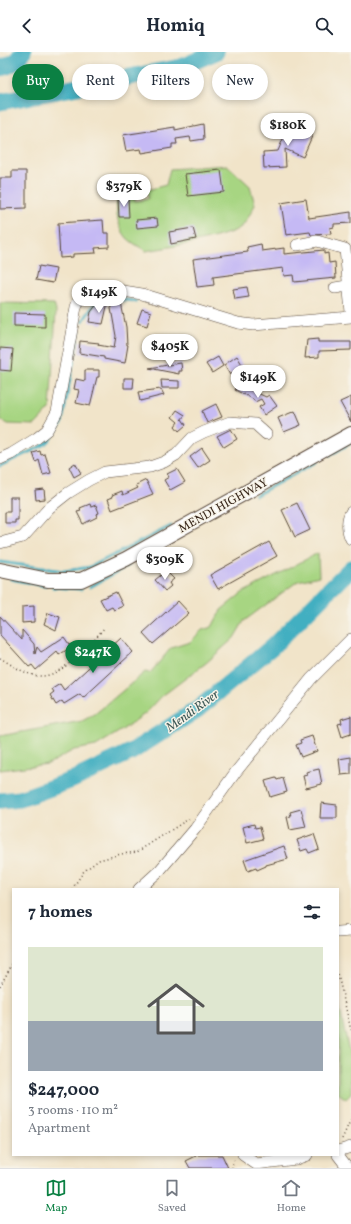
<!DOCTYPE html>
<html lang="en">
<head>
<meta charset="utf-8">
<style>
  body { margin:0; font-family:Vollkorn,serif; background:#f6f6f7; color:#1f2937; height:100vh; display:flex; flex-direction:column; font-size:15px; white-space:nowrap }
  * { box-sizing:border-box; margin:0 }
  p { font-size:13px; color:#747a83 }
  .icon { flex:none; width:22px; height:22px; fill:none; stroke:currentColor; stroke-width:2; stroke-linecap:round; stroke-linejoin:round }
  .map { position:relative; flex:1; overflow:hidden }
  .sheet { position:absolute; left:12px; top:836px; width:327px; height:268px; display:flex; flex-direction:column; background:#fff; border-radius:0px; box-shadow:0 2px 6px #0003 }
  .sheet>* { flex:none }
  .guide { position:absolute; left:12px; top:12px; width:327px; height:36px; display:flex; gap:8px }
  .price { position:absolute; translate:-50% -34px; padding:0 9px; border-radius:14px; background:#fff; color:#222; font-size:13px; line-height:26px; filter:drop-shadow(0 1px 2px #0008) }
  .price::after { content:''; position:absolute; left:50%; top:24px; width:12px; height:9px; margin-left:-6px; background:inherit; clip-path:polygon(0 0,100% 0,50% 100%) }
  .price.current { background:#0b8043; color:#fff }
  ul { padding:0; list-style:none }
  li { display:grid; align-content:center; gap:8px; height:212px; padding:0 16px }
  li+li { border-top:1px solid #e0e1e3 }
  li span { display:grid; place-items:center; height:124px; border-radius:0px; color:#555 }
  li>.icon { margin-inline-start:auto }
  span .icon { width:72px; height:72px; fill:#fffc; stroke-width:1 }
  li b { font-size:17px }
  h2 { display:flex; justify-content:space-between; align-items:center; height:48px; padding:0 16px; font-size:17px }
  .chip { padding:0 14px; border-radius:18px; background:#fff; box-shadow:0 2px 6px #0003; font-size:14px; line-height:36px }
  .chip.current { background:#0b8043; color:#fff }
  header { display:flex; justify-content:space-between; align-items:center; height:52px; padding:0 16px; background:#fff; font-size:18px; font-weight:700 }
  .dock { display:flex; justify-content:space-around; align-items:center; height:56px; border-top:1px solid #e0e1e3; background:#fff; font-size:11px; color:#747a83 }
  .dock a { display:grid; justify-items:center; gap:2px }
  .dock .current { color:#0b8043 }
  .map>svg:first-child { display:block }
  .green { fill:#a7d582; stroke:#718050 }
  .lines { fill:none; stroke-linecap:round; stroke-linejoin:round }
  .stream { stroke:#43afc1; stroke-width:3 }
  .river { stroke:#43afc1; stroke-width:17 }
  .building { fill:#c5b9f4 }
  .minor-casing { stroke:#564638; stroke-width:12 }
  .major-casing { stroke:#564638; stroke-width:16 }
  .path { stroke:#564638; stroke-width:1.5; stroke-dasharray:1 3; stroke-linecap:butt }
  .minor { stroke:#fff; stroke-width:11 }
  .major { stroke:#fff; stroke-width:14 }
  .labels { text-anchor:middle; stroke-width:3; stroke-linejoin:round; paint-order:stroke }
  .street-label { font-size:12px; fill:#3b2a1e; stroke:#f7f3e8 }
  .water-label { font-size:13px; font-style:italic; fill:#3e5957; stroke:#f7f3e8 }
</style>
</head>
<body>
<header><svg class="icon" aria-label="back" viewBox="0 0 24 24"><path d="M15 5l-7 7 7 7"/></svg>Homiq<svg class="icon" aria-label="search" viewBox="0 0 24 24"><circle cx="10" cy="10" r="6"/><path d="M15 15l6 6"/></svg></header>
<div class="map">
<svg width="351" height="1116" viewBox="0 0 351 1116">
  <rect width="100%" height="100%" fill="#f7f3e8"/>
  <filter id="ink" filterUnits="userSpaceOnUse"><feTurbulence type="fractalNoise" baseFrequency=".025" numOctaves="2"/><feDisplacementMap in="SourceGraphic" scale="8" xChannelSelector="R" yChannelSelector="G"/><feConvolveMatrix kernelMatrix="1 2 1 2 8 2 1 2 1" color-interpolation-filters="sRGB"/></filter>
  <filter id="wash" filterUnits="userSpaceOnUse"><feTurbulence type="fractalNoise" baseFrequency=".012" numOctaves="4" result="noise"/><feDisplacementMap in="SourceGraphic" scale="16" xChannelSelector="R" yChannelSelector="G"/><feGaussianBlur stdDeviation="0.9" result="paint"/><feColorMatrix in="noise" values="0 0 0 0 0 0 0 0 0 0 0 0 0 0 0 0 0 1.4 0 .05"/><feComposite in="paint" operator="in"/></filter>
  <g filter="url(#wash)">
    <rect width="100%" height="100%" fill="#f1e4c9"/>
    <g class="green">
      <path d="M227 113 250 134 255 153C251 160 247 169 242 174 230 186 164 196 146 199 140 195 132 191 127 186 116 172 114 155 119 138L131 130 135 149 148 147 147 138 166 133 170 117Z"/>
      <polygon points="0,251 54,252 56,259 50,357 35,373 8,372 0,367"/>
      <polygon points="318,501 319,524 298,529 244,569 234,586 206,611 162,644 146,661 122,678 96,694 74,698 48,712 0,718 0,684 82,669 95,662 145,620 150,621 171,596 190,590 202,578 212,575 221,558 242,541"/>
      <polygon points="338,949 351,1008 351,1042 346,1047 338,1041"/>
    </g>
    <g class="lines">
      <g class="stream">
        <polyline points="83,269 95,251 115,247 136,249"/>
        <polyline points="330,403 351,391"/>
        <polyline points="0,414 42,394 49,389 62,370 79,279"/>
        <polyline points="256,443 317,410"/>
        <polyline points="0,510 64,519 90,515 171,474"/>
        <polyline points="11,527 45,534"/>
        <polyline points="53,535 81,537"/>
        <polyline points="90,535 129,513"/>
      </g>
      <g class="river">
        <path d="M0 16C10 14 18 9 23 0"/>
        <polyline points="0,50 181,15 216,0"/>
        <polyline points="0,749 20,747 72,728 131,700 198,657 273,594 351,516"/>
      </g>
    </g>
    <g id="blocks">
      <g class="building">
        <polygon points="203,72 204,87 191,89 190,85 176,87 177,92 172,92 172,96 142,101 141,97 126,99 123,83 175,75 175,78"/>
        <polygon points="289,72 313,82 303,105 285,97 286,115 264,116 263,100 278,99"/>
        <polygon points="221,118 224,140 188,144 185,122"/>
        <polygon points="12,119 26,119 26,156 0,157 0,126 12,126"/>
        <polygon points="128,146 129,165 119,165 118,147"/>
        <polygon points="306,147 309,166 351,160 351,171 334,172 334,175 330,176 331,182 311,183 310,180 286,183 281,151"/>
        <polygon points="157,166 158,174 137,176 136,168"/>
        <polygon points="103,168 104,181 109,181 109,195 95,196 96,201 73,202 73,205 60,206 58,171"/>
        <polygon points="193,176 196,187 171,192 169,180"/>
        <polygon points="261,192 262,199 284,196 284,202 324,198 324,202 328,201 329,211 335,210 336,226 294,230 293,223 284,224 283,216 213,225 214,233 197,235 193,207 248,200 247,195"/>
        <polygon points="39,214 56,217 53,231 36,228"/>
        <polygon points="247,235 249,245 235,247 233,237"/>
        <polygon points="108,250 103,272 89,270 91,260 97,252"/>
        <polygon points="110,251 121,251 126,275 127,293 128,293 125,311 104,307 104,305 79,301 80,289 99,291 98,293 114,296 116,284"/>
        <polygon points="142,257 151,260 147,274 137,271"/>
        <polygon points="14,261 45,262 45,275 14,274"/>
        <polygon points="318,287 318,290 351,290 351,298 319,299 319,305 305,306 307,288"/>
        <polygon points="0,296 13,297 11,319 0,318"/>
        <polygon points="237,304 243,314 230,323 224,313"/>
        <polygon points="218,305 223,314 212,321 206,312"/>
        <polygon points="181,311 182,319 179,319 179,322 149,316"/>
        <polygon points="85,318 99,318 99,325 97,325 90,354 76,351 79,338 74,337 76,327 85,329"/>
        <polygon points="124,326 134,326 133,336 124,336"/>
        <polygon points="161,328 179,329 179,336 162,336"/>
        <polygon points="238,332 266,345 269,343 277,354 264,363 259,355 264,352 261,347 255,350 253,347 235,338"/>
        <polygon points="161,337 164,343 140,349 138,340"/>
        <polygon points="351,345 351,370 340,350"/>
        <polygon points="216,352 222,365 207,371 202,359"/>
        <polygon points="177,358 185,363 181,368 182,367 186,373 179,379 175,374 178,370 172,365"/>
        <polygon points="295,359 301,373 284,380 278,366"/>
        <polygon points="231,377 237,387 224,395 217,384"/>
        <polygon points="202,396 210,408 198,416 190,405"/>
        <polygon points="40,399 41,403 45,402 51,421 43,423 39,408 36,410 33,401"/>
        <polygon points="75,411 81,421 74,425 69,415"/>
        <polygon points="177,417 185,430 170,438 164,428 169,425 167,422"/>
        <polygon points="146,428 153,442 112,458 108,447 113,445 112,443 122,439 123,443 138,436 136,433"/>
        <polygon points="44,437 45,447 36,448 35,438"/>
        <polygon points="10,445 18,445 18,468 15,468 15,471 5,471 5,460 10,460"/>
        <polygon points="297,451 310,478 295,485 282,458"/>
        <polygon points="90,452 91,455 96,453 99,461 96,462 97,465 83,472 77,460 81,459 80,456"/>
        <polygon points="269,490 277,504 218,537 210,523"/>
        <polygon points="166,519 174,527 169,531 171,534 165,539 155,528"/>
        <polygon points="116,540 123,554 114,558 112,555 106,558 100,547"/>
        <polygon points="178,549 189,561 153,592 143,581"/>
        <polygon points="34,554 34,570 22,571 22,555"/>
        <polygon points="48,561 60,565 56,578 44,572"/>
        <polygon points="0,564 22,588 22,578 34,592 35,602 37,595 41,600 64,585 71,595 59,603 57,600 36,618 32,613 29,615 0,583"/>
        <polygon points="121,586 133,600 83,646 80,642 64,652 62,649 56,653 50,643 54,640 52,637 60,632 64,638"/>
        <polygon points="351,664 351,682 342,685 338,672 342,671 341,667"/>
        <polygon points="312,684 317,699 301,705 296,693 301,691 300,688"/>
        <polygon points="351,705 351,722 341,723 339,707"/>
        <polygon points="319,717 322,732 306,736 303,724 307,723 306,720"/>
        <polygon points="276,726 277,728 283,726 287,740 270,745 265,729"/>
        <polygon points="321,751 337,753 337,766 320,766"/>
        <polygon points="301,757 306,775 290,778 287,765 291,764 290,760"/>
        <polygon points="254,772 255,776 260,775 263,787 247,791 243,775"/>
        <polygon points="314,782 319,797 309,801 307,797 301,799 297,788"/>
        <polygon points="284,794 288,807 266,813 266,814 257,818 256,816 248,819 244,808"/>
        <polygon points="198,1103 222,1103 228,1116 190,1116 186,1109"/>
      </g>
    </g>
  </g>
  <g filter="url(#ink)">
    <use href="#blocks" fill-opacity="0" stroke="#564638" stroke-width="1"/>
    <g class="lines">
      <defs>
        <g id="minor">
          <polyline points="297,193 317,189 345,197 351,260"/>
          <polyline points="335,236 347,234"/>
          <polyline points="0,407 11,402 37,386 47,378 57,360 76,255 79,247 94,240 111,237 142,242 238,271 253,273 351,265"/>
          <path d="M351 460C346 468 347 479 351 487"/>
          <polyline points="0,491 23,485 49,456 68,441 89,428 105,420 150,415 164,410 176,403 192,386 204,380 230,370 255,372 266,382"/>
          <polyline points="139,837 160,818 195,777 235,721 311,627 351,587"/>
          <polyline points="338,880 351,879"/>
          <polyline points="338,1099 351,1095"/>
          <polyline points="243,1103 256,1112 296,1107 307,1103"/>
          <polyline points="338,1103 348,1116"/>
        </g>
        <polyline id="major" points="0,518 48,528 81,528 126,507 351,382"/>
      </defs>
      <use href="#minor" class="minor-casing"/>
      <use href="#major" class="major-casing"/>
      <g class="path">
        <path d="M0 606C12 613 28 625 43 624 64 623 92 590 105 575"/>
        <polyline points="72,837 84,819 99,808 121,802 137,800 190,766"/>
        <polyline points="338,923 351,978"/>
        <polyline points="0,934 13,911"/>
        <polyline points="342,1087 351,1067"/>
        <polyline points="232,1116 234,1108"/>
      </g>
      <use href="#minor" class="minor"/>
      <use href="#major" class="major"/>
    </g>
  </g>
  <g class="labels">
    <g class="street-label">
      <text transform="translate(223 453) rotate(-29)" y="4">MENDI HIGHWAY</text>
    </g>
    <g class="water-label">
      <text transform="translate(192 658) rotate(-36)" y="5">Mendi River</text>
    </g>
  </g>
</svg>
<b class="price" style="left:288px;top:95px">$180K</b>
<b class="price" style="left:124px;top:156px">$379K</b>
<b class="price" style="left:99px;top:262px">$149K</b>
<b class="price" style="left:170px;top:316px">$405K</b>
<b class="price" style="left:258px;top:347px">$149K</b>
<b class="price" style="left:165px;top:529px">$309K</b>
<b class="price current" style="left:93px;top:622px">$247K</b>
<div class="guide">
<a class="chip current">Buy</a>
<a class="chip">Rent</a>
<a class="chip">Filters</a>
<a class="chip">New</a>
</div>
<section class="sheet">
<h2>7 homes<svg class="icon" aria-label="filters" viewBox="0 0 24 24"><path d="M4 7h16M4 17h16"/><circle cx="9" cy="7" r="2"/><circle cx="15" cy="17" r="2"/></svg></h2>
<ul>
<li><span style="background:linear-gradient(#dfe7d0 60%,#9aa5b1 0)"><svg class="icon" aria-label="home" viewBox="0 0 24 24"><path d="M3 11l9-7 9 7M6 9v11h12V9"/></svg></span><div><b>$247,000</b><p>3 rooms · 110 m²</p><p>Apartment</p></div></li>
</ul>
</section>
</div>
<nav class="dock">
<a class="current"><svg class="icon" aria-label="map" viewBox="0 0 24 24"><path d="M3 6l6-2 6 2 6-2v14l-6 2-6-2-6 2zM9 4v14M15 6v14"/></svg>Map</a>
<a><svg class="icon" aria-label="saved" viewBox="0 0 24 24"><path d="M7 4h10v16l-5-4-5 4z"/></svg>Saved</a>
<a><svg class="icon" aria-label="home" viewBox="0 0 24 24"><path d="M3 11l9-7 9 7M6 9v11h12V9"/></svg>Home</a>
</nav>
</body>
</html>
